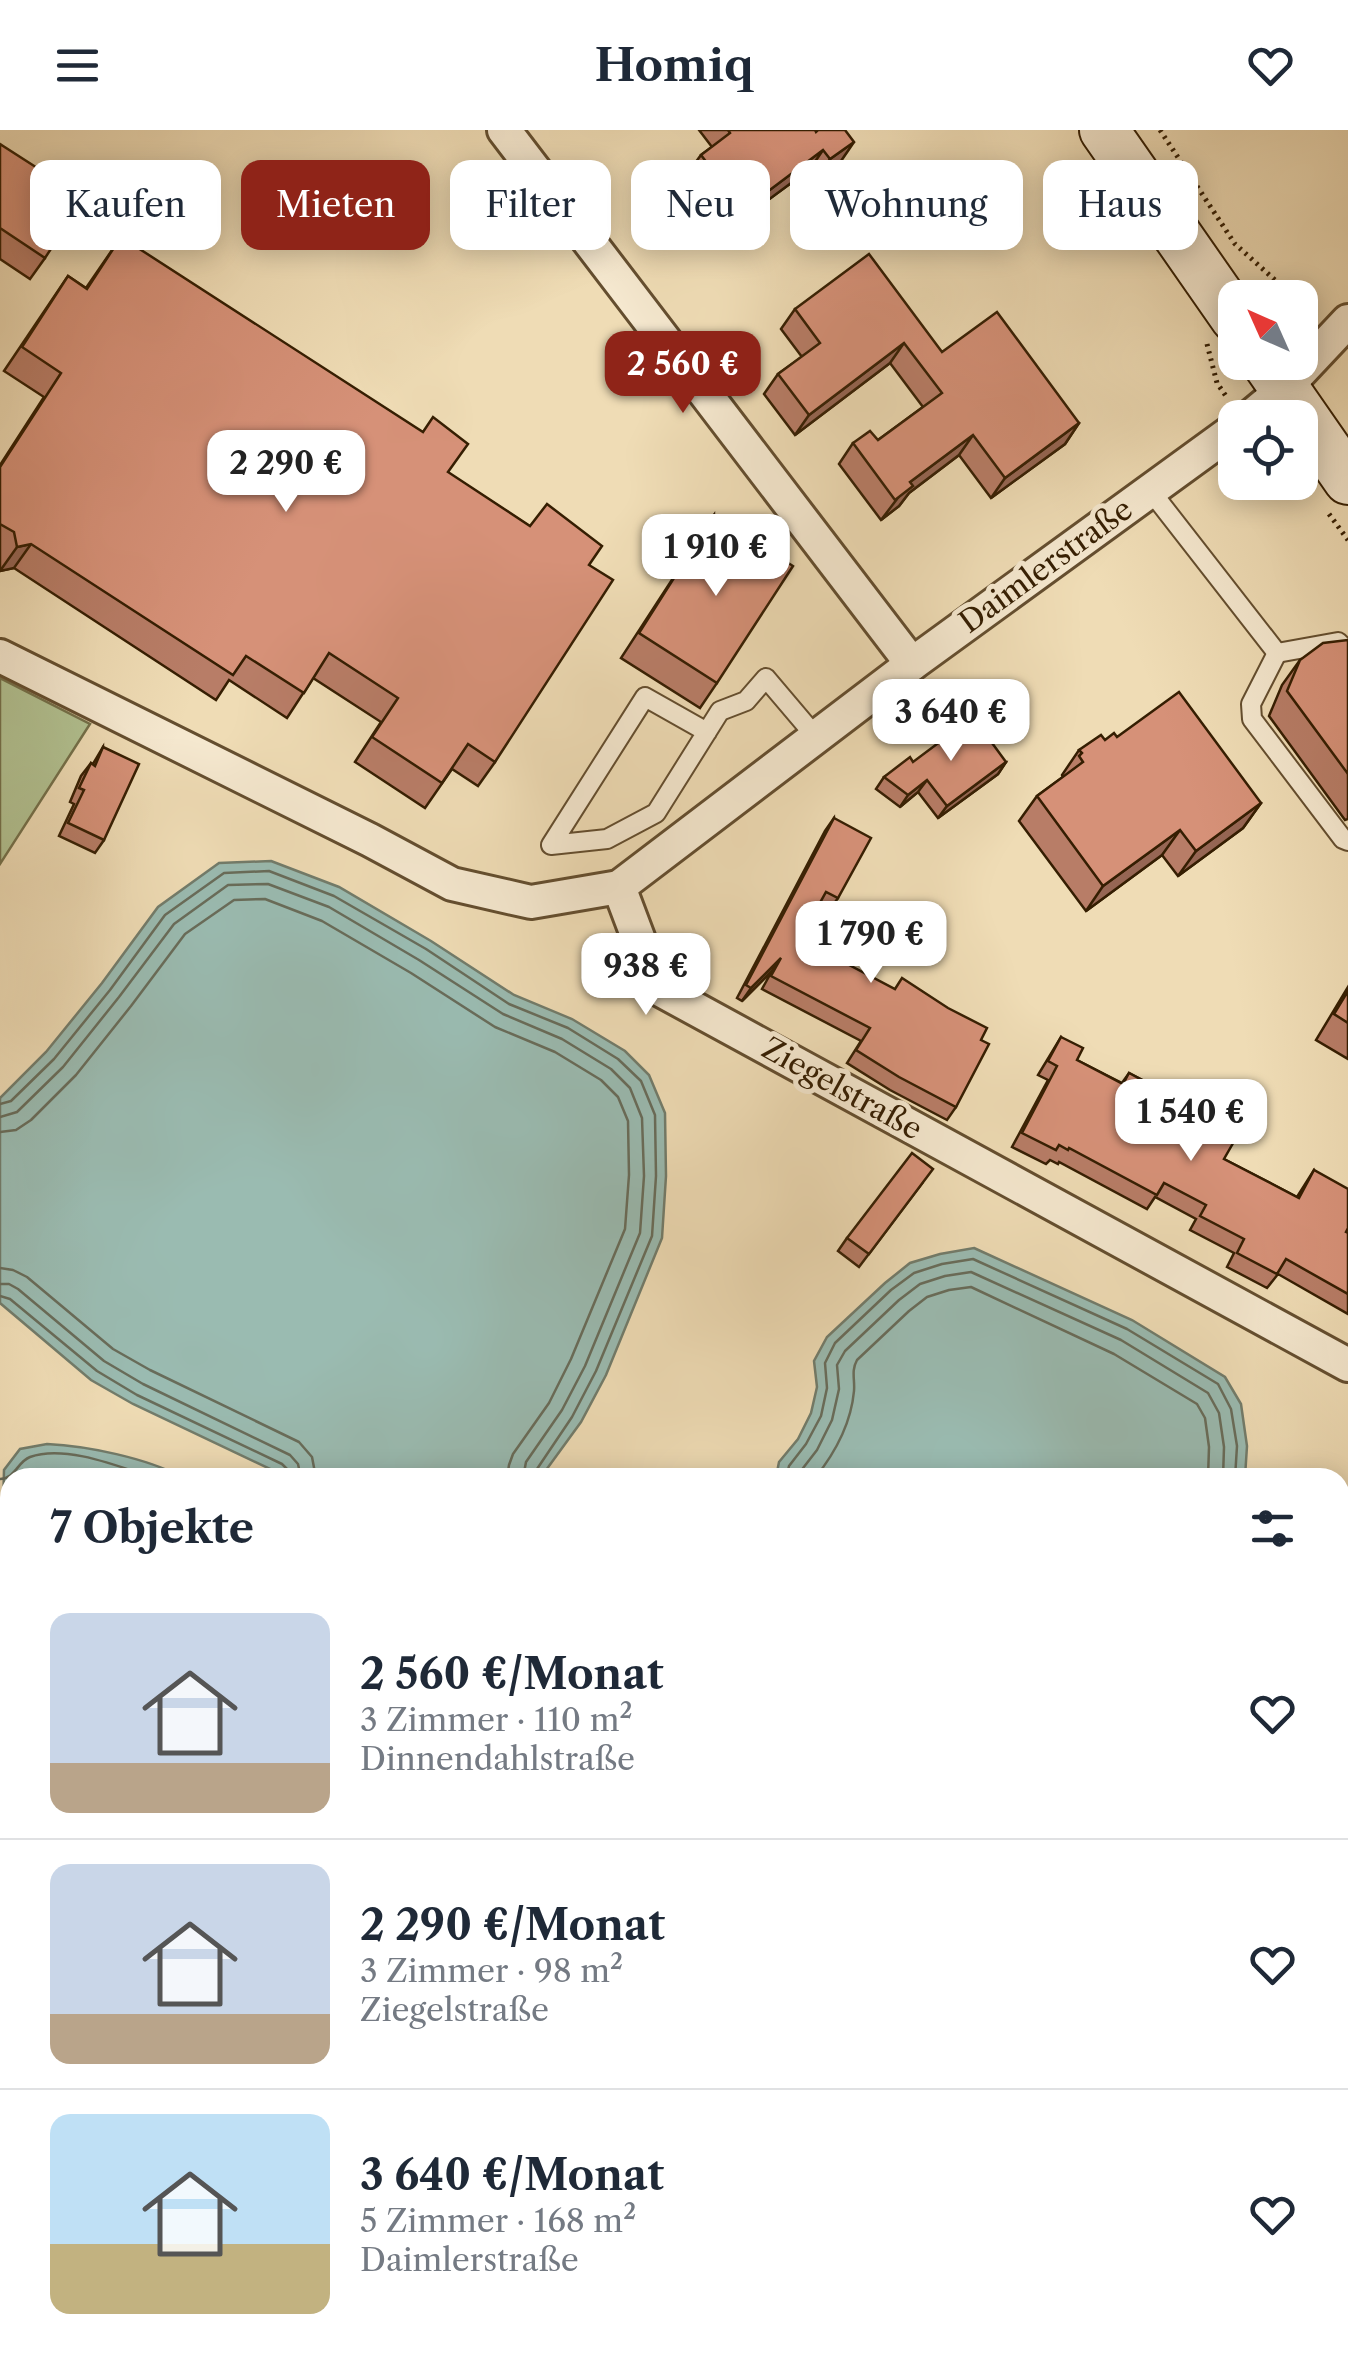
<!DOCTYPE html>
<html lang="de">
<head>
<meta charset="utf-8">
<style>
  body { margin:0; font-family:"Libre Caslon Text",serif; background:#f6f6f7; color:#1f2937; height:100vh; display:flex; flex-direction:column; font-size:38px; white-space:nowrap }
  * { box-sizing:border-box; margin:0 }
  p { font-size:32px; color:#747a83 }
  .icon { flex:none; width:55px; height:55px; fill:none; stroke:currentColor; stroke-width:2; stroke-linecap:round; stroke-linejoin:round }
  .map { position:relative; flex:1; overflow:hidden }
  .sheet { position:absolute; left:0px; top:1338px; width:1350px; height:892px; display:flex; flex-direction:column; background:#fff; border-radius:30px 30px 0 0; box-shadow:0 5px 25px #0003 }
  .sheet>* { flex:none }
  .guide { position:absolute; left:30px; top:30px; width:1290px; height:90px; display:flex; gap:20px }
  .needle { width:65px; rotate:315deg }
  .fabs { position:absolute; left:1218px; top:150px; display:grid; gap:20px }
  .fabs a { display:grid; place-items:center; width:100px; height:100px; border-radius:20px; background:#fff; box-shadow:0 5px 25px #0003; font-size:50px }
  .price { position:absolute; translate:-50% -85px; padding:0 22px; border-radius:20px; background:#fff; color:#222; font-size:32px; line-height:65px; filter:drop-shadow(0 2px 5px #0008) }
  .price::after { content:''; position:absolute; left:50%; top:60px; width:30px; height:22px; margin-left:-15px; background:inherit; clip-path:polygon(0 0,100% 0,50% 100%) }
  .price.active { background:#8f2418; color:#fff }
  ul { padding:0; list-style:none }
  li { display:flex; align-items:center; gap:30px; height:250px; padding:0 50px }
  li+li { border-top:2px solid #e0e1e3 }
  li span { display:grid; place-items:center; flex:none; width:280px; height:200px; border-radius:20px; color:#555 }
  li>.icon { margin-inline-start:auto }
  span .icon { width:120px; height:120px; fill:#fffc; stroke-width:1 }
  li b { font-size:42px }
  h2 { display:flex; justify-content:space-between; align-items:center; height:120px; padding:0 50px; font-size:42px }
  .chip { padding:0 35px; border-radius:20px; background:#fff; box-shadow:0 5px 25px #0003; font-size:35px; line-height:90px }
  .chip.active { background:#8f2418; color:#fff }
  header { display:flex; justify-content:space-between; align-items:center; height:130px; padding:0 50px; background:#fff; font-size:45px; font-weight:700 }
  .map>svg:first-child { display:block }
  .green { fill:#b2c292; stroke:#74704a; stroke-width:2.5 }
  .water { fill:#9abbb1; stroke:#727c6b; stroke-width:2.5 }
  .lines { fill:none; stroke-linecap:round; stroke-linejoin:round }
  .shore { stroke:#686c5a; stroke-width:2.5 }
  .service-casing { stroke:#644e2f; stroke-width:22 }
  .minor-casing { stroke:#644e2f; stroke-width:38 }
  .secondary-casing { stroke:#351e02; stroke-width:52 }
  .path { stroke:#351e02; stroke-width:5; stroke-dasharray:2.5 5; stroke-linecap:butt }
  .service { stroke:#f5e8cf; stroke-width:18 }
  .minor { stroke:#f5e8cf; stroke-width:32 }
  .secondary { stroke:#f5e8cf; stroke-width:48 }
  .wall { fill:#b87d67; stroke:#351e02; stroke-width:2.5 }
  .shaded-wall { fill:#966654; stroke:#351e02; stroke-width:2.5 }
  .building { fill:#d69178; stroke:#351e02; stroke-width:2.5 }
  .labels { text-anchor:middle; stroke-width:10; stroke-linejoin:round; paint-order:stroke }
  .street-label { font-size:30px; fill:#351e02; stroke:#f5e8cf }
</style>
</head>
<body>
<header><svg class="icon" aria-label="menu" viewBox="0 0 24 24"><path d="M4 6h16M4 12h16M4 18h16"/></svg>Homiq<svg class="icon" aria-label="heart" viewBox="0 0 24 24"><path d="M12 20l-8-8c-3-5 5-10 8-4 3-6 11-1 8 4z"/></svg></header>
<div class="map">
<svg width="1348" height="2228" viewBox="0 0 1348 2228">
  <rect width="100%" height="100%" fill="#efdcb5"/>
  <filter id="stains"><feTurbulence type="fractalNoise" baseFrequency=".002" numOctaves="4"/><feColorMatrix values="0 0 0 0 .2 0 0 0 0 .09 0 0 0 0 .02 0 0 0 .5 -.17"/></filter>
  <radialGradient id="worn" r=".72"><stop offset=".6" stop-color="#630" stop-opacity="0"/><stop offset="1" stop-color="#630" stop-opacity=".3"/></radialGradient>
  <polygon class="green" points="0,548 90,594 0,734"/>
  <g class="water">
    <polygon points="271,731 339,757 431,811 514,865 572,889 625,921 649,945 665,983 666,1046 662,1108 606,1245 581,1292 541,1347 287,1347 133,1274 91,1250 0,1173 0,968 46,922 102,853 158,777 219,733"/>
    <polygon points="974,1118 1132,1190 1225,1247 1241,1274 1247,1316 1245,1347 776,1347 779,1332 798,1309 811,1283 817,1257 814,1231 827,1207 885,1153 910,1133 940,1124"/>
    <path d="M47 1314C88 1316 146 1328 182 1347L10 1348V1485L2 1429 4 1340 20 1319Z"/>
  </g>
  <g class="lines">
    <g class="shore">
      <polyline points="0,974 11,971 54,929 110,860 165,785 224,743 269,741 334,766 426,819 509,874 568,898 618,929 641,951 655,985 656,1046 652,1106 596,1241 572,1287 537,1339 535,1348"/>
      <polyline points="0,987 17,982 63,937 119,867 174,794 228,755 268,754 329,777 419,830 503,884 562,909 611,939 630,958 642,988 644,1046 640,1103 585,1236 562,1280 526,1332 523,1348"/>
      <polyline points="0,1002 16,1000 31,990 76,945 131,876 185,804 234,770 265,769 322,791 411,843 495,897 555,922 601,950 618,967 628,991 629,1045 625,1099 571,1229 549,1273 513,1324 509,1335 507,1348"/>
      <polyline points="0,1138 13,1140 27,1147 113,1219 150,1240 299,1312 312,1327 316,1348"/>
      <polyline points="0,1154 9,1154 18,1159 104,1231 143,1254 290,1325 298,1334 301,1348"/>
      <polyline points="0,1166 10,1169 97,1241 137,1265 282,1334 287,1339 288,1348"/>
      <polyline points="786,1348 789,1336 806,1314 821,1286 827,1258 825,1233 835,1213 891,1160 914,1143 942,1134 973,1129 1127,1199 1218,1254 1231,1279 1237,1316 1235,1348"/>
      <polyline points="799,1348 800,1342 817,1320 832,1290 839,1259 837,1235 845,1221 899,1170 920,1154 945,1146 971,1142 1121,1210 1208,1263 1219,1283 1224,1317 1223,1348"/>
      <path d="M815 1348C835 1323 851 1294 854 1261 855 1249 851 1241 857 1230L909 1181 927 1167 949 1160 971 1157 1114 1224 1197 1274 1205 1288 1209 1317 1208 1348"/>
      <path d="M0 1349C16 1348 17 1332 30 1327 65 1314 120 1337 154 1348"/>
    </g>
    <defs>
      <g id="service">
        <polyline points="1150,360 1277,523"/>
        <polyline points="1277,523 1251,574 1252,589 1343,709 1348,711"/>
        <polyline points="1277,523 1338,512 1348,521"/>
        <polyline points="707,602 645,567 551,715 607,709 656,683 720,581 746,571 766,548 816,607"/>
      </g>
      <g id="minor">
        <polyline points="504,0 912,534"/>
        <polyline points="1249,288 1284,259 1348,191"/>
        <polyline points="0,526 370,710 452,754 531,772 619,757 657,858 1348,1235"/>
        <polyline points="619,757 912,534 1235,299"/>
        <polyline points="0,1794 10,1802"/>
        <polyline points="1340,1981 1348,1970"/>
      </g>
      <g id="secondary">
        <polyline points="1104,0 1235,188"/>
        <polyline points="1266,232 1348,350"/>
        <polyline points="1340,1422 1348,1414"/>
        <polyline points="489,2228 499,2220"/>
      </g>
    </defs>
    <use href="#service" class="service-casing"/>
    <use href="#minor" class="minor-casing"/>
    <use href="#secondary" class="secondary-casing"/>
    <g class="path">
      <polyline points="1160,0 1235,114 1295,168"/>
      <polyline points="1300,172 1311,184"/>
      <polyline points="1207,214 1217,253 1228,269"/>
      <polyline points="1329,384 1348,410"/>
      <polyline points="1340,1373 1348,1364"/>
      <polyline points="417,2228 430,2220"/>
    </g>
    <use href="#service" class="service"/>
    <use href="#minor" class="minor"/>
    <use href="#secondary" class="secondary"/>
  </g>
  <g class="wall">
    <polygon points="699,0 815,0 841,31 817,49 810,39 729,99 687,44 701,25 712,17"/>
    <polygon points="0,14 45,128 30,149 0,129"/>
    <polygon points="121,107 448,343 589,435 495,632 478,656 452,639 425,678 355,632 381,592 313,548 287,588 229,550 216,570 14,438 0,441 0,335 44,267 4,241 68,146 86,158"/>
    <polygon points="795,179 942,222 1079,293 1065,314 991,368 959,325 909,363 899,376 881,390 839,334 853,313 878,310 923,277 890,233 795,305 764,264 778,244 802,227 781,199"/>
    <polygon points="714,385 717,553 700,578 621,528"/>
    <polygon points="1348,510 1348,689 1345,690 1269,586 1282,555 1300,530"/>
    <polygon points="1117,607 1261,673 1243,698 1178,746 1162,725 1086,781 1019,691 1037,666 1063,647 1062,645 1079,620"/>
    <polygon points="103,617 104,710 95,723 59,706 74,674 70,672 81,646 91,633 93,634"/>
    <polygon points="913,632 1006,632 998,644 938,688 918,662 900,677 876,659 884,647"/>
    <polygon points="834,688 838,768 829,781 818,775 800,809 981,910 956,977 947,990 890,960 847,933 861,911 762,859 772,841 742,871 737,868 825,701"/>
    <polygon points="1348,857 1348,929 1316,910"/>
    <polygon points="1061,907 1077,930 1122,953 1129,943 1220,990 1224,1029 1297,1067 1314,1040 1346,1102 1348,1103 1348,1184 1278,1144 1267,1158 1227,1137 1234,1123 1190,1100 1196,1089 1155,1067 1147,1079 1059,1032 1058,1034 1050,1030 1046,1034 1012,1017 1048,950 1038,945"/>
    <polygon points="923,1052 859,1137 838,1121 847,1108"/>
    <polygon points="686,2220 859,2220 853,2228 680,2228"/>
    <polygon points="915,2220 1046,2220 1040,2228 926,2228"/>
  </g>
  <g class="shaded-wall">
    <polygon points="854,12 841,31 817,49 830,29"/>
    <polygon points="823,20 810,39 729,99 743,80"/>
    <polygon points="904,213 890,233 795,305 809,285"/>
    <polygon points="1079,293 1065,314 991,368 1005,348"/>
    <polygon points="973,305 959,325 909,363 899,376 881,390 910,352"/>
    <polygon points="31,414 14,438 0,441 17,417"/>
    <polygon points="1006,632 998,644 938,688 947,676"/>
    <polygon points="927,650 918,662 900,677 908,665"/>
    <polygon points="1261,673 1243,698 1178,746 1196,721"/>
    <polygon points="1180,700 1162,725 1086,781 1103,756"/>
    <polygon points="781,828 772,841 742,871 751,858"/>
  </g>
  <g class="building">
    <polygon points="728,0 815,0 816,2 818,0 845,0 854,12 830,29 823,20 743,80 701,25 730,3"/>
    <polygon points="0,14 84,68 45,128 0,98"/>
    <polygon points="121,107 423,302 433,287 468,314 448,342 530,396 547,374 602,416 589,435 613,450 495,632 468,614 442,653 372,607 398,568 329,523 304,563 246,526 233,545 31,414 17,417 14,402 0,394 0,337 61,243 22,217 68,146 87,159"/>
    <polygon points="869,124 942,222 997,182 1079,293 1005,348 973,305 910,352 913,356 895,370 853,313 870,301 878,310 942,263 904,213 809,285 778,244 820,213 795,179"/>
    <polygon points="714,385 793,436 717,553 639,503"/>
    <polygon points="1348,510 1348,644 1287,561 1300,530 1323,513"/>
    <polygon points="1179,562 1261,673 1196,721 1180,700 1103,756 1037,666 1083,632 1079,626 1082,623 1079,620 1101,605 1105,610 1114,603 1117,607"/>
    <polygon points="973,587 1006,632 947,676 927,650 908,665 884,647 910,627 913,632"/>
    <polygon points="103,617 139,634 104,710 68,693 84,660 79,658 91,633 95,636"/>
    <polygon points="834,688 871,708 838,768 826,762 800,809 895,859 902,848 948,878 987,898 981,910 989,914 956,977 899,947 856,920 870,898 771,846 781,828 751,858 746,855"/>
    <polygon points="1348,861 1348,893 1334,884"/>
    <polygon points="1061,907 1083,918 1077,930 1123,954 1129,943 1181,971 1187,960 1225,982 1220,990 1240,1001 1224,1029 1299,1068 1314,1040 1348,1059 1348,1098 1346,1102 1348,1103 1348,1164 1286,1129 1277,1144 1237,1123 1244,1109 1200,1086 1206,1075 1164,1053 1157,1065 1069,1018 1068,1020 1059,1015 1056,1020 1022,1003 1057,936 1048,931"/>
    <polygon points="912,1023 933,1039 869,1124 847,1108"/>
    <polygon points="1348,1504 1348,1868 1340,1879 1340,1514"/>
    <polygon points="692,2220 859,2220 853,2228 704,2228"/>
    <polygon points="967,2220 1045,2220 1039,2228 979,2228"/>
    <polygon points="1186,2220 1196,2220 1212,2228 1182,2228"/>
  </g>
  <g class="labels">
    <g class="street-label">
      <text transform="translate(1046 436) rotate(-36)" y="10">Daimlerstraße</text>
      <text transform="translate(842 959) rotate(29)" y="10">Ziegelstraße</text>
    </g>
  </g>
  <rect width="100%" height="100%" filter="url(#stains)"/>
  <rect width="100%" height="100%" fill="url(#worn)"/>
</svg>
<div class="fabs">
<a><svg class="needle" viewBox="-14 -14 28 28"><path d="M0-13l5 13h-10z" fill="#e53935"/><path d="M0 13l5-13h-10z" fill="#747a83"/></svg></a>
<a><svg class="icon" aria-label="locate" viewBox="0 0 24 24"><circle cx="12" cy="12" r="6"/><path d="M12 2v4M12 18v4M2 12h4M18 12h4"/></svg></a>
</div>
<b class="price active" style="left:683px;top:286px">2 560 €</b>
<b class="price" style="left:286px;top:385px">2 290 €</b>
<b class="price" style="left:716px;top:469px">1 910 €</b>
<b class="price" style="left:951px;top:634px">3 640 €</b>
<b class="price" style="left:871px;top:856px">1 790 €</b>
<b class="price" style="left:646px;top:888px">938 €</b>
<b class="price" style="left:1191px;top:1034px">1 540 €</b>
<div class="guide">
<a class="chip">Kaufen</a>
<a class="chip active">Mieten</a>
<a class="chip">Filter</a>
<a class="chip">Neu</a>
<a class="chip">Wohnung</a>
<a class="chip">Haus</a>
</div>
<section class="sheet">
<h2>7 Objekte<svg class="icon" aria-label="filters" viewBox="0 0 24 24"><path d="M4 7h16M4 17h16"/><circle cx="9" cy="7" r="2"/><circle cx="15" cy="17" r="2"/></svg></h2>
<ul>
<li><span style="background:linear-gradient(#c9d6e8 75%,#b9a48a 0)"><svg class="icon" aria-label="home" viewBox="0 0 24 24"><path d="M3 11l9-7 9 7M6 9v11h12V9"/></svg></span><div><b>2 560 €/Monat</b><p>3 Zimmer · 110 m²</p><p>Dinnendahlstraße</p></div><svg class="icon" aria-label="heart" viewBox="0 0 24 24"><path d="M12 20l-8-8c-3-5 5-10 8-4 3-6 11-1 8 4z"/></svg></li>
<li><span style="background:linear-gradient(#c9d6e8 75%,#b9a48a 0)"><svg class="icon" aria-label="home" viewBox="0 0 24 24"><path d="M3 11l9-7 9 7M6 9v11h12V9"/></svg></span><div><b>2 290 €/Monat</b><p>3 Zimmer · 98 m²</p><p>Ziegelstraße</p></div><svg class="icon" aria-label="heart" viewBox="0 0 24 24"><path d="M12 20l-8-8c-3-5 5-10 8-4 3-6 11-1 8 4z"/></svg></li>
<li><span style="background:linear-gradient(#bfe0f5 65%,#c2b280 0)"><svg class="icon" aria-label="home" viewBox="0 0 24 24"><path d="M3 11l9-7 9 7M6 9v11h12V9"/></svg></span><div><b>3 640 €/Monat</b><p>5 Zimmer · 168 m²</p><p>Daimlerstraße</p></div><svg class="icon" aria-label="heart" viewBox="0 0 24 24"><path d="M12 20l-8-8c-3-5 5-10 8-4 3-6 11-1 8 4z"/></svg></li>
</ul>
</section>
</div>
</body>
</html>
